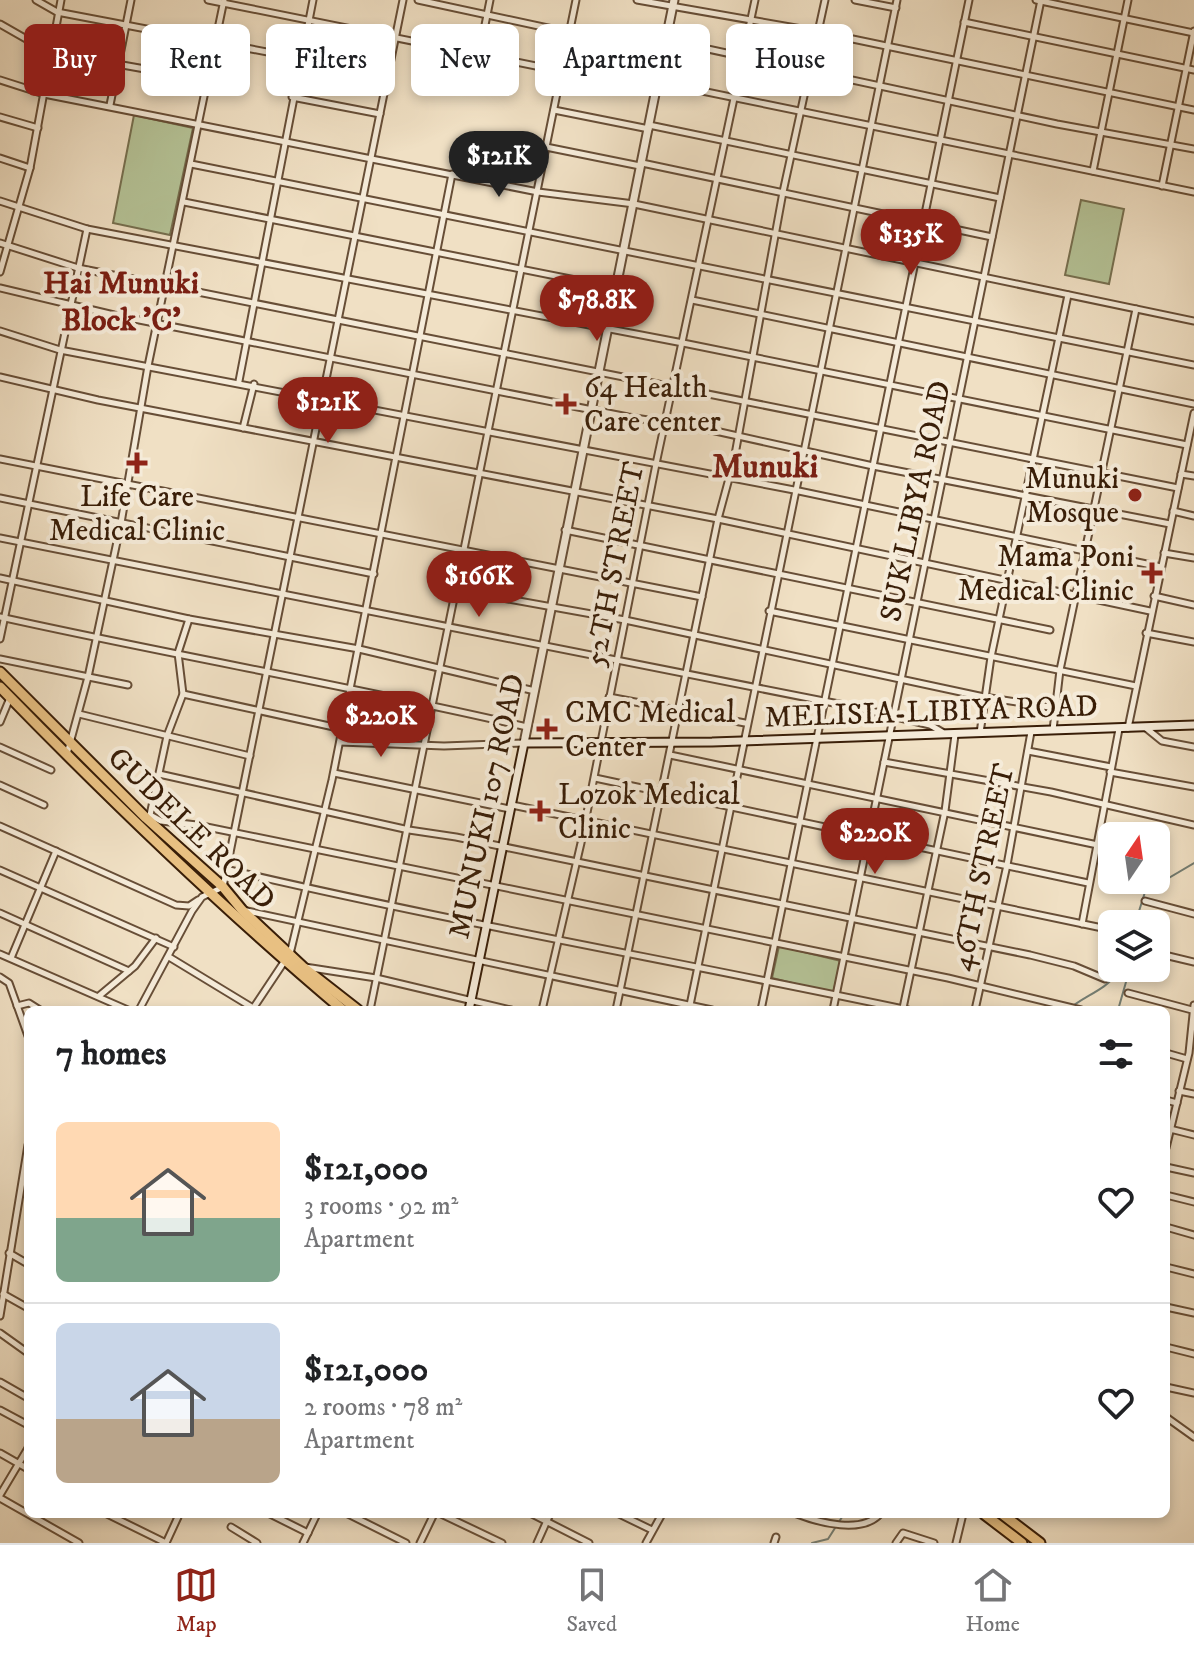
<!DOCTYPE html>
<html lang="en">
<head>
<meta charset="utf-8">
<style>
  body { margin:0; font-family:"IM FELL DW Pica",serif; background:#f2f2f2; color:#202124; height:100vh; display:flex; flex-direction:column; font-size:30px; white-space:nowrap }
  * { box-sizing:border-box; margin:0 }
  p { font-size:26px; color:#757577 }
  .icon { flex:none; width:44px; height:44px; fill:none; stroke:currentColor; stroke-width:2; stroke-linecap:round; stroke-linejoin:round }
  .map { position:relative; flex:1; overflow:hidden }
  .panel { position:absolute; left:24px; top:1006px; width:1146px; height:512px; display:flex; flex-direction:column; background:#fff; border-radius:12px; box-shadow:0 4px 12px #0003 }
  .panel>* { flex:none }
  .top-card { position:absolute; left:24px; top:24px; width:1146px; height:72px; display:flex; gap:16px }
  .needle { width:52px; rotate:13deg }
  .tools { position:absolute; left:1098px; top:822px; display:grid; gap:16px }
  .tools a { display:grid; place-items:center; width:72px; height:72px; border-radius:12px; background:#fff; box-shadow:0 4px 12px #0003; font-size:40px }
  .price { position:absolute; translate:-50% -68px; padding:0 18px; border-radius:28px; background:#8f2418; color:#fff; font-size:26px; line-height:52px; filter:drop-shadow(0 2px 4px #0008) }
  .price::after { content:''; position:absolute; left:50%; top:48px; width:24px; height:18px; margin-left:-12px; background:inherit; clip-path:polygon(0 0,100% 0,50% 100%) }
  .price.active { background:#222; color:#fff }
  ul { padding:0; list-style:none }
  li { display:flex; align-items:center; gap:24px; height:200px; padding:0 32px }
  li+li { border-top:2px solid #e0e0e0 }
  li span { display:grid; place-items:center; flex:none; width:224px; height:160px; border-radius:12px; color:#555 }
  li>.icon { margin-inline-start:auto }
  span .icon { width:96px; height:96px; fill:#fffc; stroke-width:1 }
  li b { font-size:34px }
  h2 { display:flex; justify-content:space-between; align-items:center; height:96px; padding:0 32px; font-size:34px }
  .chip { padding:0 28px; border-radius:12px; background:#fff; box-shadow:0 4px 12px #0003; font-size:28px; line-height:72px }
  .chip.active { background:#8f2418; color:#fff }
  .dock { display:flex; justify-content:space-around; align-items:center; height:112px; border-top:2px solid #e0e0e0; background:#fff; font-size:22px; color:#757577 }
  .dock a { display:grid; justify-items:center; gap:4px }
  .dock .active { color:#8f2418 }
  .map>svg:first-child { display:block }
  .green { fill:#b5c397; stroke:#777050; stroke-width:2 }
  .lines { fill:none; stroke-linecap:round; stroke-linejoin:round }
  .stream { stroke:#747d72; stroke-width:2 }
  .minor-casing { stroke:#674e37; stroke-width:9 }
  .tertiary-casing { stroke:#674e37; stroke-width:11 }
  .secondary-casing { stroke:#391e08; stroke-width:11 }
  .trunk-casing { stroke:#391e08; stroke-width:13 }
  .minor { stroke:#f5ebd9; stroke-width:5 }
  .tertiary { stroke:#f5ebd9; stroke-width:7 }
  .secondary { stroke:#f5ebd9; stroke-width:7 }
  .trunk { stroke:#e8c082; stroke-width:9 }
  .poi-dot { fill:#8f2418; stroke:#f5ebd9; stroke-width:3 }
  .labels { text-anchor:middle; stroke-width:8; stroke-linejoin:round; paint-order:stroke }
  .poi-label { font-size:30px; fill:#391e08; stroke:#f5ebd9; text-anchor:start }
  .street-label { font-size:30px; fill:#391e08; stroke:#f5ebd9 }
  .neighbourhood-label { font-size:32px; font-weight:bold; fill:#7a1f14; stroke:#f5ebd9 }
  .quarter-label { font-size:34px; font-weight:bold; fill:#7a1f14; stroke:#f5ebd9 }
</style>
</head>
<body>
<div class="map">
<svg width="1194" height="1543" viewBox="0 0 1194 1543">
  <rect width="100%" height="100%" fill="#f0e0c4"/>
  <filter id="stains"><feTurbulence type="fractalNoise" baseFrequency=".0025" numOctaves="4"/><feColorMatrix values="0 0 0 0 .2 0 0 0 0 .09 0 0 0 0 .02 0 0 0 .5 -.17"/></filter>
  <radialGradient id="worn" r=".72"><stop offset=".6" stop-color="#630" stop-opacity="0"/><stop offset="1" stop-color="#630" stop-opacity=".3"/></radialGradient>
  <g class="green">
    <polygon points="134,115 193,128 170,235 113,223"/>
    <polygon points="1081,200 1124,209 1109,284 1065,275"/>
    <polygon points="779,946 841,961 833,993 772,978"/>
  </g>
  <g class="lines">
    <g class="stream">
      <polyline points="1135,924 1145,892 1194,863"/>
      <path d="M1068 1010C1080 998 1107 989 1114 976"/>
      <polyline points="1118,1010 1130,968"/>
      <polyline points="812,1543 828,1539 844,1514"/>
    </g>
    <defs>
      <g id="minor">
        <polyline points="36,0 57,12 388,75"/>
        <polyline points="208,0 655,90"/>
        <polyline points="418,0 664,53"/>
        <polyline points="637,0 819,32 1194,110"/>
        <polyline points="855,0 896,8"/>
        <polyline points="1036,0 1194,33"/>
        <polyline points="964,22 1194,70"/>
        <polyline points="0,24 49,52 207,80"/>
        <polyline points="666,40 1057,124 1194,149"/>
        <polyline points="479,55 490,0"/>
        <polyline points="0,80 44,94 538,192 634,204 1194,321"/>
        <polyline points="658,82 1194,192"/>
        <polyline points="292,97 380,114"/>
        <polyline points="110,105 131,0"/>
        <polyline points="554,110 649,129"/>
        <polyline points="0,117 38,128"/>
        <polyline points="649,125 1000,198"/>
        <polyline points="546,147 640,166"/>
        <polyline points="0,158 30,168"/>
        <polyline points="642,163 992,237"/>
        <polyline points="191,164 1194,365"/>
        <polyline points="1093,171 1128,0"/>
        <polyline points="1162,186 1194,31"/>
        <polyline points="0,201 87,229 683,343 1187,445"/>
        <polyline points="184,202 616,288"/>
        <polyline points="0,243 78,268 1178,488"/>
        <polyline points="0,272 30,168 61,0"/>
        <polyline points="0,288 114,315 628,417 702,428 873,466 1170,524"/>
        <polyline points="692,300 1194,404"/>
        <polyline points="0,331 60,350 794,490 1161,567"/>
        <polyline points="0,377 98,400 718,519 1150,611"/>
        <polyline points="239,381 313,0"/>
        <polyline points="243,428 254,384"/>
        <polyline points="0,459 702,597"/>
        <polyline points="1181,474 1194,476"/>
        <polyline points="0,498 374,574"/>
        <polyline points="1173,511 1194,516"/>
        <polyline points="565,530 1050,630"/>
        <polyline points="0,538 854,707 930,725 942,732"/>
        <polyline points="1164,553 1194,558"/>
        <polyline points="0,578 189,619 359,649 535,691"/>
        <polyline points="458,590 625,620 984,697 1056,708"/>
        <polyline points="1154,596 1194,605"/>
        <polyline points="769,611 1136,686"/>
        <path d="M0 617C175 656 352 686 527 727"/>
        <polyline points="1146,633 1194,642"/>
        <polyline points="0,639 87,229"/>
        <polyline points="0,659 128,685"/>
        <polyline points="183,694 343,729"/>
        <polyline points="609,697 745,723"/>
        <polyline points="79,714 250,756"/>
        <polyline points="0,722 10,698"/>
        <polyline points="1128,728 1194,413"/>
        <polyline points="1146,728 1162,741 1194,747"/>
        <polyline points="1053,730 1060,670 1136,309"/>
        <polyline points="980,733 991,657 1068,295"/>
        <polyline points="340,742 444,746 524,743"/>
        <polyline points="0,747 51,770"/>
        <polyline points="1028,751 1111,767"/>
        <polyline points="67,754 88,677 121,523 148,366 224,0"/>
        <polyline points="670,755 1112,848"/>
        <polyline points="884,762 1051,792 1194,825"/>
        <polyline points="1110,772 1194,787"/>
        <polyline points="334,773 510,809"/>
        <polyline points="159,774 409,830 456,837 1030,955 1074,966 1105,979 1122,968"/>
        <polyline points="595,778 1088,883"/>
        <polyline points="0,785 44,805"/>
        <polyline points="512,805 1112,930"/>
        <polyline points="150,815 161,821 197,825 948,978 1081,1010"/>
        <polyline points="150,815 167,736 183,694 178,653 189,619"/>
        <polyline points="0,826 176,905 189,906 198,900"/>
        <polyline points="1156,858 1164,860"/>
        <path d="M225 869C451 922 681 962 908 1010"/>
        <polyline points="0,870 174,947"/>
        <polyline points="1145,901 1194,914"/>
        <polyline points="247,911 712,1010"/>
        <polyline points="0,913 129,971"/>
        <polyline points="1082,924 1119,729"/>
        <polyline points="1156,953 1194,962"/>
        <polyline points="0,954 128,1010"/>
        <polyline points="290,954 332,780 452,174"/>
        <polyline points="169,957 253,1008"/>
        <polyline points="11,958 56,851"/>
        <polyline points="305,967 376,978 511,1010"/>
        <polyline points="0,977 9,983 28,1036"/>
        <polyline points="1128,993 1192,1010"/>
        <polyline points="99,996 135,966 156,938"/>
        <polyline points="17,1006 29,1003 40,1010"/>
        <polyline points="903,1008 945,811 955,735"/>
        <polyline points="139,1010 192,911 202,897 223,887 403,0"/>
        <polyline points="252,1010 284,962"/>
        <polyline points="370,1010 576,0"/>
        <polyline points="542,1010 581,843 656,464 755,0"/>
        <polyline points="616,1010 718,519 734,460 783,192 825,0"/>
        <polyline points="689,1010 897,0"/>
        <polyline points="761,1010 969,0"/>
        <polyline points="833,1010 1041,0"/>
        <polyline points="975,1010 1007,865 1031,732"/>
        <polyline points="1166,1053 1187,1059"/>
        <polyline points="1179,1091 1194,1094"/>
        <polyline points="1166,1100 1177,1103"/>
        <polyline points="1170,1129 1194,1135"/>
        <polyline points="1166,1148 1189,1053 1194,1005"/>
        <polyline points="1166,1167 1194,1173"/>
        <polyline points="1166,1195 1194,1202"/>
        <polyline points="1166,1227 1194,1235"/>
        <polyline points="9,1253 28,1264"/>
        <polyline points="1166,1267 1194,1274"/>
        <polyline points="3,1294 28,1308"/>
        <polyline points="1166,1307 1194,1313"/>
        <polyline points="0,1316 28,1145"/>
        <polyline points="0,1333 28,1353"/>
        <polyline points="1166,1347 1194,1354"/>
        <polyline points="0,1382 28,1398"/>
        <polyline points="1166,1387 1194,1393"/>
        <polyline points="0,1410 28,1425"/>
        <polyline points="1166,1417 1194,1437"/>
        <polyline points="0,1453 28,1469"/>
        <polyline points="0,1495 28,1448"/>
        <polyline points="0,1498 79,1543"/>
        <polyline points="107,1514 166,1543"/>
        <polyline points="270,1514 308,1533"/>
        <polyline points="348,1514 406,1543"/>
        <polyline points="441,1514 502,1543"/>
        <polyline points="532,1514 589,1543"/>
        <polyline points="619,1514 652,1530"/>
        <path d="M797 1514C820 1523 862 1534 880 1514"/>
        <polyline points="231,1527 257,1543"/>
        <polyline points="166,1543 178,1517 174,1514"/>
        <polyline points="303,1543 317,1514"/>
        <polyline points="420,1543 434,1514"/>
        <polyline points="537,1543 550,1514"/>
        <polyline points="646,1543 662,1514"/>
        <polyline points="774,1543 776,1537"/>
        <polyline points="896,1543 903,1533 934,1543"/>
        <polyline points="956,1543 963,1514"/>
      </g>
      <polyline id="tertiary" points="524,743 674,0"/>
      <polyline id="secondary" points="469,1010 524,743 712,742 1194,725"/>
      <g id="trunk">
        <polyline points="0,672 146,818 223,887 242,910 303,967 358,1010"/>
        <path d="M0 687C110 800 223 909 343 1010"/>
        <polyline points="984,1514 1022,1543"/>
        <polyline points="1002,1514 1040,1543"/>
      </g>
    </defs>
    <use href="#minor" class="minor-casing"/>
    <use href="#tertiary" class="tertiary-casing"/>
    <use href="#secondary" class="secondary-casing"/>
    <use href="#trunk" class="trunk-casing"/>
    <use href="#minor" class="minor"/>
    <use href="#tertiary" class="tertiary"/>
    <use href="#secondary" class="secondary"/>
    <use href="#trunk" class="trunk"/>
  </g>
  <g class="poi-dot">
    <path d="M562 392h8v8h8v8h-8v8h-8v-8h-8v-8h8z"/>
    <path d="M133 451h8v8h8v8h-8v8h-8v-8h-8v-8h8z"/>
    <circle cx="1135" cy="495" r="8"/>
    <path d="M1148 561h8v8h8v8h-8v8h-8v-8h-8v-8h8z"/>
    <path d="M543 717h8v8h8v8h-8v8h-8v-8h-8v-8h8z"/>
    <path d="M536 799h8v8h8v8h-8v8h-8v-8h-8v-8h8z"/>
  </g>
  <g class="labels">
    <g class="poi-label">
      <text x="584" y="397">64 Health<tspan x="584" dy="34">Care center</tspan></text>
      <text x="1119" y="488" text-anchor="end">Munuki<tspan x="1119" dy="34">Mosque</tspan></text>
      <text x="137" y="506" text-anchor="middle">Life Care<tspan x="137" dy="34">Medical Clinic</tspan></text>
      <text x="1134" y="566" text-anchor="end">Mama Poni<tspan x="1134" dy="34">Medical Clinic</tspan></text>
      <text x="565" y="722">CMC Medical<tspan x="565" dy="34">Center</tspan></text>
      <text x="558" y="804">Lozok Medical<tspan x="558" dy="34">Clinic</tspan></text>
    </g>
    <g class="street-label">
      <text transform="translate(915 501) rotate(-78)" y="10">SUK LIBYA ROAD</text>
      <text transform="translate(614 564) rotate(-79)" y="10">52TH STREET</text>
      <text transform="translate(931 711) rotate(-2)" y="10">MELISIA-LIBIYA ROAD</text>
      <text transform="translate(486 806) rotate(-78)" y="10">MUNUKI 107 ROAD</text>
      <text transform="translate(192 828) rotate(44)" y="10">GUDELE ROAD</text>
      <text transform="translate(982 867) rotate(-78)" y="10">46TH STREET</text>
    </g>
    <g class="neighbourhood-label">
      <text x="121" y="293">Hai Munuki<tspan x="121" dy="37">Block 'C'</tspan></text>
    </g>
    <g class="quarter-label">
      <text x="765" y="477">Munuki</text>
    </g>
  </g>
  <rect width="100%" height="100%" filter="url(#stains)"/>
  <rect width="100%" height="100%" fill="url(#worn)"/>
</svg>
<div class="tools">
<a><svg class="needle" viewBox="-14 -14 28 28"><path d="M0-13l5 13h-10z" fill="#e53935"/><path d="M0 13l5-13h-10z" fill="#757577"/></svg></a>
<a><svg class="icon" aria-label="layers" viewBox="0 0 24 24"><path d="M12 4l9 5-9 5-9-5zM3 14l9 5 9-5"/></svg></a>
</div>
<b class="price active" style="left:499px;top:199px">$121K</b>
<b class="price" style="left:911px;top:277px">$135K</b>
<b class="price" style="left:597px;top:343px">$78.8K</b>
<b class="price" style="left:328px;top:445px">$121K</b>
<b class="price" style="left:479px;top:619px">$166K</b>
<b class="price" style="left:381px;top:759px">$220K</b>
<b class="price" style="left:875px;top:876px">$220K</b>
<div class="top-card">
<a class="chip active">Buy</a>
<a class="chip">Rent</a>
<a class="chip">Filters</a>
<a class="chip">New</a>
<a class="chip">Apartment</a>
<a class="chip">House</a>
</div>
<section class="panel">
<h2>7 homes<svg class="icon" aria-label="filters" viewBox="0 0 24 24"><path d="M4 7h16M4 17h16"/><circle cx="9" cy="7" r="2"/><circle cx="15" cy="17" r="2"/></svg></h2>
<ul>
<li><span style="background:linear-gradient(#ffd9b3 60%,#7fa58c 0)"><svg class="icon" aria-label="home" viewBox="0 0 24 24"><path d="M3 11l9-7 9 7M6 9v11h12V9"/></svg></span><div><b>$121,000</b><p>3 rooms · 92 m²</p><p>Apartment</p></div><svg class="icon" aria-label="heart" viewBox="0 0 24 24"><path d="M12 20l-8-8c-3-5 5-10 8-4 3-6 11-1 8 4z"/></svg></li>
<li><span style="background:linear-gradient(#c9d6e8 60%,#b9a48a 0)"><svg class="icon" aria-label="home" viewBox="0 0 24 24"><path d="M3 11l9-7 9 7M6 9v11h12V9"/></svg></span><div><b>$121,000</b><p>2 rooms · 78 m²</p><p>Apartment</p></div><svg class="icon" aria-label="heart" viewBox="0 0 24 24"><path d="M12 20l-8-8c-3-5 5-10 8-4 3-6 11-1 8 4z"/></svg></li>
</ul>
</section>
</div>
<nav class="dock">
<a class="active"><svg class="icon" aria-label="map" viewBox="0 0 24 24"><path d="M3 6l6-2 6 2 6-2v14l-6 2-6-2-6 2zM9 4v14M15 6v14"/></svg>Map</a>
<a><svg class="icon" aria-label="saved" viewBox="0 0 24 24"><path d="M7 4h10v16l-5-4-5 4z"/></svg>Saved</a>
<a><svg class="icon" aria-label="home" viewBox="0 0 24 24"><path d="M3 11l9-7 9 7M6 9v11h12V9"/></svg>Home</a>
</nav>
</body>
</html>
